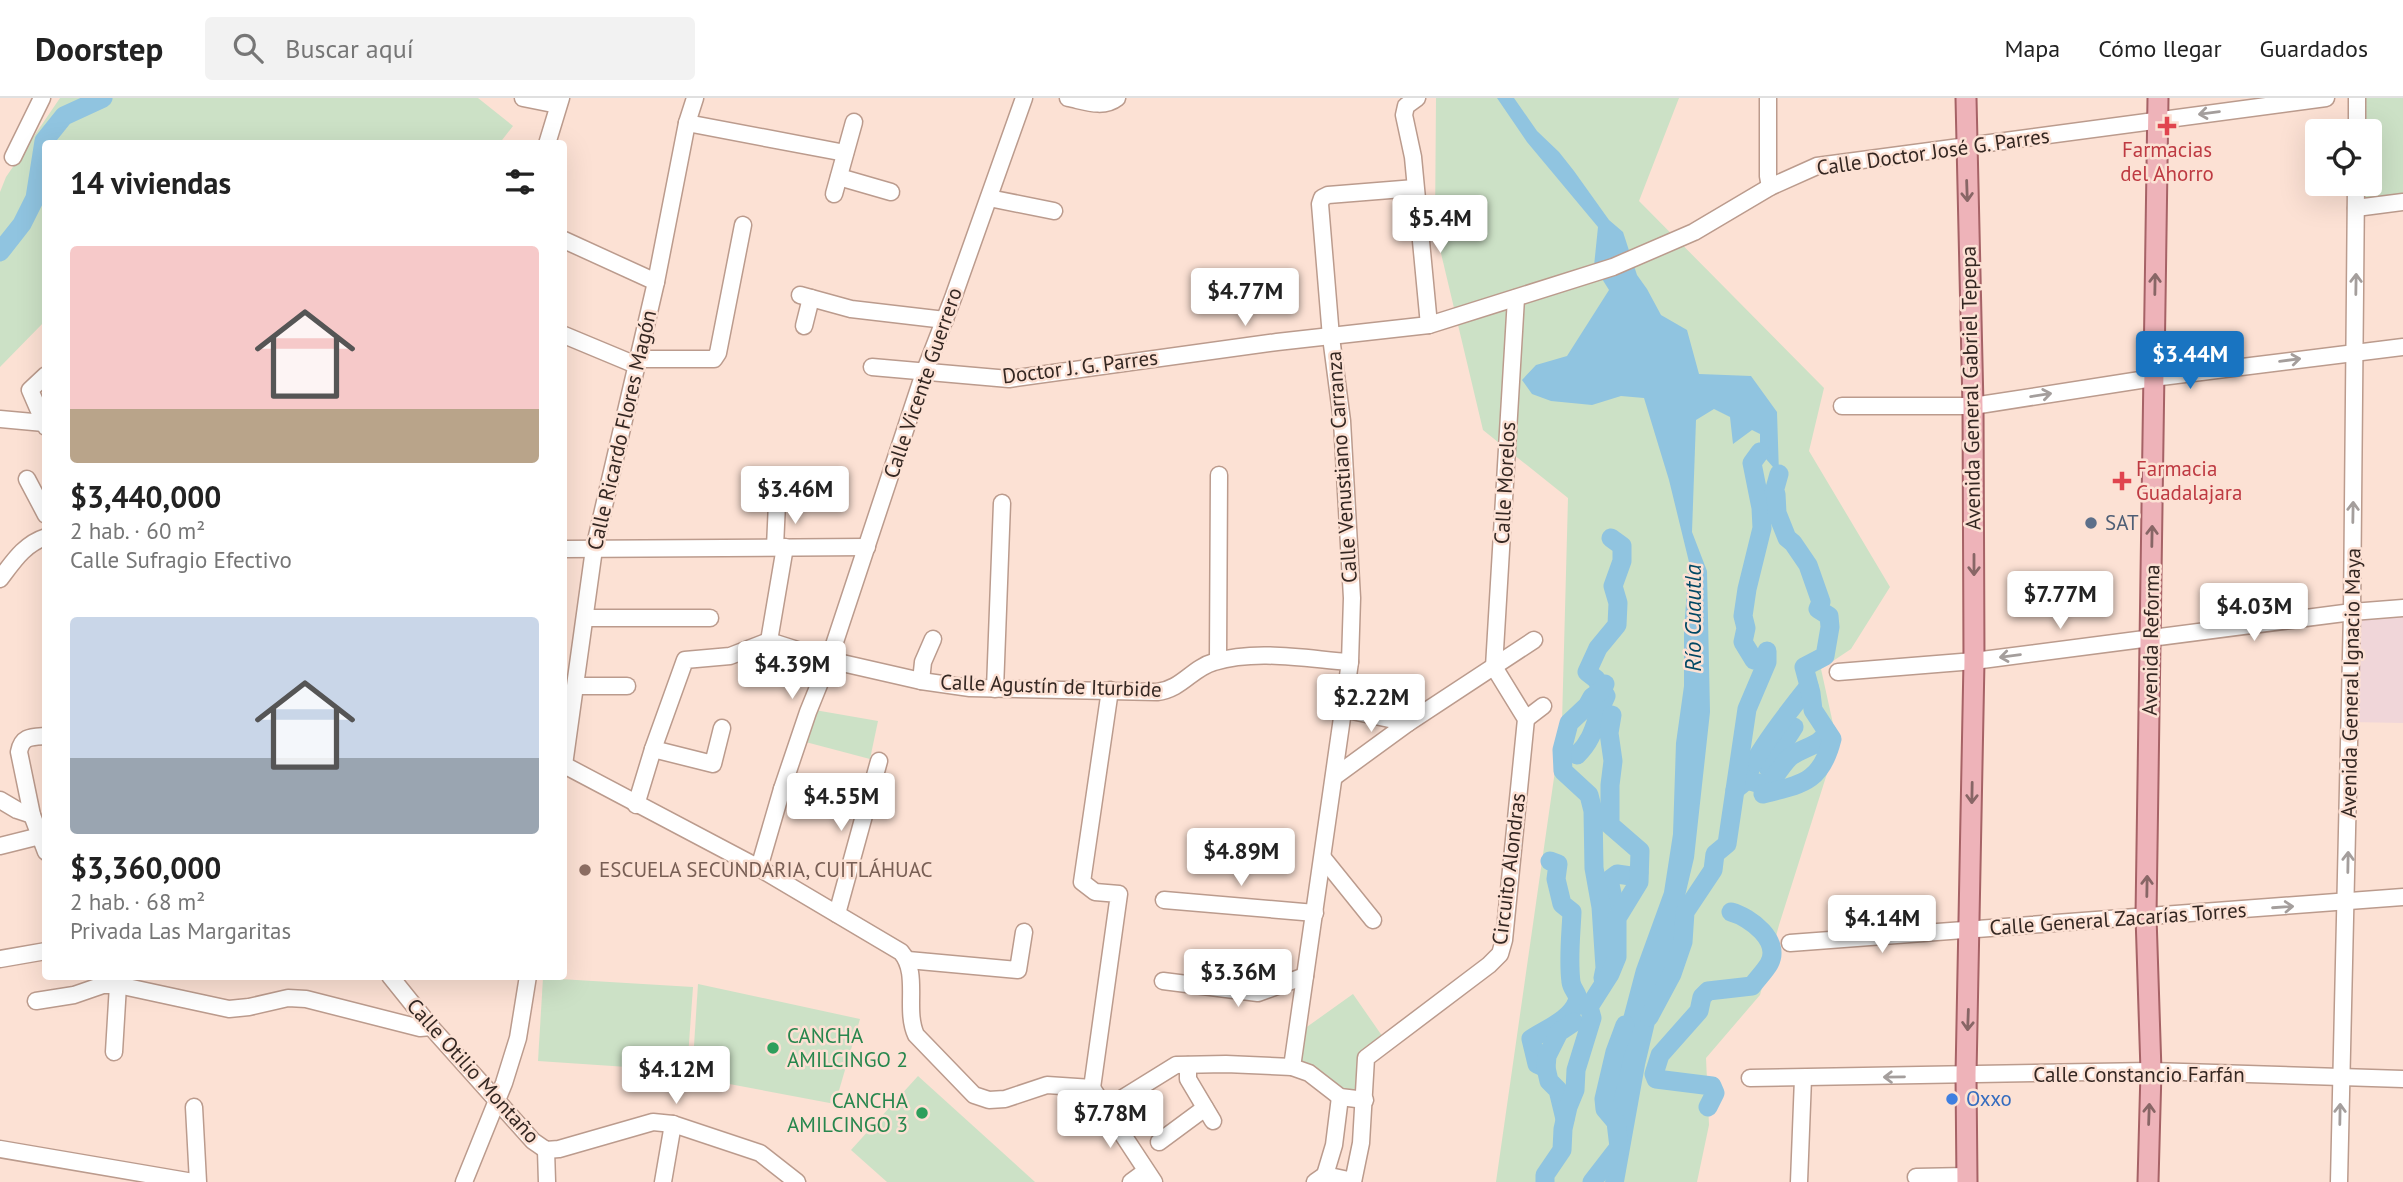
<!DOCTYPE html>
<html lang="es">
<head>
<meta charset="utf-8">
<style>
  body { margin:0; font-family:"PT Sans",sans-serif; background:#f2f2f2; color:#222; height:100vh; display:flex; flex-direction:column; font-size:26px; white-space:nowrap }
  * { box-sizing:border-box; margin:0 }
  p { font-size:23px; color:#767676 }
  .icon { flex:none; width:38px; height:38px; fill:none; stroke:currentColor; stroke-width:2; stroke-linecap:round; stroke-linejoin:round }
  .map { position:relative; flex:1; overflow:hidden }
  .details { position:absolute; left:42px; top:42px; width:525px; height:840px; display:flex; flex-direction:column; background:#fff; border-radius:7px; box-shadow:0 7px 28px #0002 }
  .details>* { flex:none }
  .controls { position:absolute; left:2305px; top:21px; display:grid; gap:14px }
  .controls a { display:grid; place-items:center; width:77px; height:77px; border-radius:7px; background:#fff; box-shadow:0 7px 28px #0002; font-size:35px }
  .price { position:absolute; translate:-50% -60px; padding:0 16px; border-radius:7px; background:#fff; color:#222; font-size:23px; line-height:46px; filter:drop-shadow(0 2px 4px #0008) }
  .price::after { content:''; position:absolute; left:50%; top:42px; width:21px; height:16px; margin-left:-10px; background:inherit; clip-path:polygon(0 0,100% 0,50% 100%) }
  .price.active { background:#1974c1; color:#fff }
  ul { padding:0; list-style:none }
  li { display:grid; align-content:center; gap:14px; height:371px; padding:0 28px }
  li span { display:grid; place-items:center; height:217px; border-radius:7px; color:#555 }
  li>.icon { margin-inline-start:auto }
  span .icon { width:126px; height:126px; fill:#fffc; stroke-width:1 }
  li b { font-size:30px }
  h2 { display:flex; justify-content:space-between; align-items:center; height:84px; padding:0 28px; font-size:30px }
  header { display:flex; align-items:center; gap:42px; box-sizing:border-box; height:98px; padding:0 35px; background:#fff; border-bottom:2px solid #e0e0e0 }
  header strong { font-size:33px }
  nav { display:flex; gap:38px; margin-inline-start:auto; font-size:24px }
  .search { width:490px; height:63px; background:#f2f2f2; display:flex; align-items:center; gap:18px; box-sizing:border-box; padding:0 24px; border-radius:7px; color:#767676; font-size:26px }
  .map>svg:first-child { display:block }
  .commercial { fill:#f0d6d9 }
  .green { fill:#cce1c6 }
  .water { fill:#90c4e0 }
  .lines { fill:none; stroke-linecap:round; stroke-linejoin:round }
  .river { stroke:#90c4e0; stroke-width:19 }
  .minor-casing { stroke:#bb9b8d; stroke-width:19 }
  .major-casing { stroke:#a66266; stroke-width:23 }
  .minor { stroke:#fff; stroke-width:16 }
  .major { stroke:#eeb3b9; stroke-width:19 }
  .oneway { stroke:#a49e9c }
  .oneway2 { stroke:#866 }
  .health-dot { fill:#e0444e; stroke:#fce1d4; stroke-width:2.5 }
  .service-dot { fill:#5c6f8a; stroke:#fce1d4; stroke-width:2.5 }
  .education-dot { fill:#8d6e63; stroke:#fce1d4; stroke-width:2.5 }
  .leisure-dot { fill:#2e9e5b; stroke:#fce1d4; stroke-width:2.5 }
  .shop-dot { fill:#3f7fe0; stroke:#fce1d4; stroke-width:2.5 }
  .labels { text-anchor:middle; stroke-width:5; stroke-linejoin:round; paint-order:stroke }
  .health-label { font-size:21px; fill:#be3a42; stroke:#fce1d4 }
  .street-label { font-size:21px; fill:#342722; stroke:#fce1d4 }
  .service-label { font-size:21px; fill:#4e5e75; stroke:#fce1d4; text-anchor:start }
  .education-label { font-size:21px; fill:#785e54; stroke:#fce1d4; text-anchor:start }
  .leisure-label { font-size:21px; fill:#27864d; stroke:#fce1d4; text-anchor:start }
  .shop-label { font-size:21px; fill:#366cbe; stroke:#fce1d4; text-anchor:start }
  .water-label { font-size:23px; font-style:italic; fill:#004864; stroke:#fce1d4 }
</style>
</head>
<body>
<header>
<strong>Doorstep</strong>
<div class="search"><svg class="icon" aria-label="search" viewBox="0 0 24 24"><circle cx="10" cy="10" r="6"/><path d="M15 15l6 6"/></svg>Buscar aquí</div>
<nav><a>Mapa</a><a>Cómo llegar</a><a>Guardados</a></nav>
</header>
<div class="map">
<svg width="2403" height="1084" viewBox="0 0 2403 1084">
  <rect width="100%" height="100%" fill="#fce1d4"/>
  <polygon class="commercial" points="2403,510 2403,625 2350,624 2352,514"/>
  <g class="green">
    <polygon points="60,0 478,0 513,28 499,46 46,46 45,223 0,269 0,94 6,79"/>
    <polygon points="1436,0 1679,0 1639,103 1824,290 1809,353 1890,489 1851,551 1821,571 1837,644 1779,827 1760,897 1706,960 1709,1027 1697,1084 1496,1084 1562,624 1568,400 1483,332 1435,130"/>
    <polygon points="2357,0 2403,0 2403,104 2356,110 2357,86 2370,86 2370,33 2357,33"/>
    <polygon points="809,611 878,623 870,661 798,642"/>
    <polygon points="543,880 693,889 687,973 538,963"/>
    <polygon points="698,886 860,921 835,1006 692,979"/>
    <polygon points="1353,896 1387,945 1366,960 1365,1002 1292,969 1297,936"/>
    <polygon points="918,978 1035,1084 887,1084 851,1052"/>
  </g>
  <polygon class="water" points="1497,0 1514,0 1537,33 1559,54 1574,73 1609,122 1623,134 1637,177 1647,191 1661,217 1687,232 1699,276 1751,278 1777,314 1779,376 1760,354 1760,336 1752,332 1733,346 1730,319 1714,311 1696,322 1692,434 1707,473 1710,614 1694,760 1645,967 1624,1084 1605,1084 1612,1043 1612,1014 1617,943 1636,871 1664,794 1673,736 1676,645 1684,588 1684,532 1689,464 1669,382 1644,300 1621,298 1592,307 1551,303 1532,296 1522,282 1536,267 1567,258 1609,192 1594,168 1598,129 1527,44"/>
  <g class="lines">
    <g class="river">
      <polyline points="0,154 22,126 35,100 44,43 64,18 103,0"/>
      <polyline points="1754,562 1743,544 1746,530 1743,518 1747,491 1762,430 1761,410 1752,365 1760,354"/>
      <path d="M1577 657C1596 639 1595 620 1606 598L1596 581 1587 574 1598 550 1617 527 1618 505 1613 488 1622 463V448L1611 440"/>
      <polyline points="1768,670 1794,629"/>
      <path d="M1747 682C1745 668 1797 603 1809 588"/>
      <path d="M1735 692 1747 682 1768 688C1775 679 1781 668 1789 660 1801 649 1820 649 1827 634"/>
      <path d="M1763 696C1802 686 1821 685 1832 641L1813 612 1811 595 1804 569 1825 558 1830 529 1829 518 1818 511 1821 504 1808 467 1793 445 1787 440 1777 415 1776 396 1774 394 1779 376"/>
      <polyline points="1614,804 1609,782 1617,776 1631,778 1639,775"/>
      <polyline points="1603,880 1605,870 1601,809 1594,770 1593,713 1589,697 1563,673 1562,652 1569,625 1587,608 1592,599 1602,592 1605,586"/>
      <polyline points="1649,919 1672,876 1683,844 1685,814 1713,772 1715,756 1727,746 1747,611 1767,564 1767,553"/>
      <path d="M1546 970 1537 966 1531 941C1546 931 1570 922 1577 904 1580 897 1572 892 1571 884 1568 861 1571 837 1572 814L1562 806 1556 781 1558 766 1550 763"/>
      <path d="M1708 1009 1715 995 1712 988 1656 981 1654 976 1660 957 1699 913 1702 899 1708 893 1752 888C1757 881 1765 873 1769 866 1782 843 1750 819 1731 814"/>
      <polyline points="1565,1021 1558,992 1549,983 1546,970 1547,958 1559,934 1574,924"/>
      <polyline points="1545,1084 1545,1077 1562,1052 1563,1031 1568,1009 1575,992 1576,972 1592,920 1589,909 1610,876 1617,859 1617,820 1639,784 1640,753 1610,727 1610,687 1613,663 1609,635 1612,617"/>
      <polyline points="1592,1084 1619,1049 1616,1024 1605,1011 1604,1001 1615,954 1625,927"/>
    </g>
    <defs>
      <g id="minor">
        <polyline points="523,0 558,7"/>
        <path d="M1068 0C1084 3 1103 11 1117 0"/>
        <polyline points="1417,0 1406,8 1404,17 1413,59 1429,227"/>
        <polyline points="1768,0 1768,78 1770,89"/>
        <polyline points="687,25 845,55"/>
        <polyline points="2357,33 2357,0"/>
        <polyline points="547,46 561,0"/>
        <polyline points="13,59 42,0"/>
        <polyline points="839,79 891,94"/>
        <polyline points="834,96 854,24"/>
        <polyline points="989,100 1054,113"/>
        <polyline points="2356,110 2403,104"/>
        <polyline points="564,142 656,184"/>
        <polyline points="800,197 851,211 945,222"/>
        <polyline points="804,228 811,200"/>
        <polyline points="564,237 636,267"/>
        <polyline points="638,261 714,261 718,255 743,127"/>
        <polyline points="872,269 1009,281 1277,244 1429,227 1613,169 1694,134 1770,89 1817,68 2326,0"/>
        <polyline points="46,277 30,292 46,329"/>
        <polyline points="1842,308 1973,308 2153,280 2403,249"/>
        <polyline points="0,321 44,325"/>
        <polyline points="27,381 46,417"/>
        <polyline points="775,449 777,405"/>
        <polyline points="564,451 867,449"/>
        <path d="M0 481C13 464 24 446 46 439"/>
        <polyline points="585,520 710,520"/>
        <polyline points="769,543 785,449"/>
        <polyline points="1218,562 1219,377"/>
        <polyline points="1494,569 1516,200"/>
        <polyline points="1838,574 1974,563 2352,514 2403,510"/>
        <polyline points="921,583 923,564 933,541"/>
        <polyline points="576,588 627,588"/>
        <polyline points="995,591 1002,405"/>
        <polyline points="1343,611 1408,625"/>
        <polyline points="1526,621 1543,608"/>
        <path d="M46 638C31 639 22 638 19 654L32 717 46 754"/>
        <polyline points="653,651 713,666 722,630"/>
        <polyline points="564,667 594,451 656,184 687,25 695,0"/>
        <path d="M564 667 759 770 901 854C920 876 904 911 916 937L974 997 989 1002 1005 1001 1047 987 1092 990"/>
        <polyline points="1334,679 1408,625 1534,542"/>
        <polyline points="782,691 867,710"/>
        <polyline points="0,702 17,712 32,717"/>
        <path d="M636 707 653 651 685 562 730 558 769 543 829 562 921 583 970 590 1157 594C1182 591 1192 570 1214 564 1256 551 1307 561 1350 564"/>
        <polyline points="0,748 40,738"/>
        <polyline points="1323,760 1373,822"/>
        <polyline points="759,770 782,691 808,614 829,562 924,275 953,200 1024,0"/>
        <polyline points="1164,802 1315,815"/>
        <polyline points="837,816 879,663"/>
        <polyline points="1790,845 2403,799"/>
        <polyline points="0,861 46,853"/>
        <polyline points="908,862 1018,872 1024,834"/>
        <polyline points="390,878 431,929 533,1043 546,1052 559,1051 653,1024 673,1026 760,1055 797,1084"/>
        <polyline points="1163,883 1258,895 1305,878"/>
        <polyline points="36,903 74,897 103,887 118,887 229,911 249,909 288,900 306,901 420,930 431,929"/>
        <polyline points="114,954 118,887"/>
        <polyline points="1188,967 1188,981 1213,1023"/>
        <polyline points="1292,969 1350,564 1352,500 1342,323 1331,239 1320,106 1322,100 1328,97 1415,90"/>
        <polyline points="1750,980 2151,973 2403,981"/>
        <polyline points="1092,990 1119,796 1095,794 1082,784 1110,592"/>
        <polyline points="1092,990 1154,1084"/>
        <polyline points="194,1009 198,1084"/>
        <polyline points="1105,1011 1176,967 1226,966 1292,969 1309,975 1340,999 1365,1002"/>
        <polyline points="1159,1044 1205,1010"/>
        <polyline points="0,1051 193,1084"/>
        <polyline points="546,1052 547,1084"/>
        <polyline points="1325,1077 1334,1047 1340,999"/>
        <polyline points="1916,1079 1967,1078"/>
        <polyline points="464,1084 504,985 518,940 528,878"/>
        <polyline points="663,1084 673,1026"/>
        <polyline points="1131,1084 1146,1073"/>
        <polyline points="1315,1084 1325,1077 1353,1083"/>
        <polyline points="1353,1084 1361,1045 1366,960 1489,867 1500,856 1504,842 1526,621 1494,569"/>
        <polyline points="1799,1084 1803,980"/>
        <polyline points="2339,1084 2352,514 2356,86"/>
      </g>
      <g id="major">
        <polyline points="1966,0 1973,308 1974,563 1966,977 1967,1084"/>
        <polyline points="2148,1084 2151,973 2146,818 2158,0"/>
      </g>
    </defs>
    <use href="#minor" class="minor-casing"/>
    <use href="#major" class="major-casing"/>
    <use href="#minor" class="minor"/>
    <use href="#major" class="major"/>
  </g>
  <defs><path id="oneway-shaft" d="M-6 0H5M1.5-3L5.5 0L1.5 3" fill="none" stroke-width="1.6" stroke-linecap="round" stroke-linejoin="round" transform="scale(1.75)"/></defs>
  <g class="oneway">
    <use href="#oneway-shaft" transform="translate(2209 15) rotate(173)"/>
    <use href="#oneway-shaft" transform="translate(2356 186) rotate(-89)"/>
    <use href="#oneway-shaft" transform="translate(2290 262) rotate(-7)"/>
    <use href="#oneway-shaft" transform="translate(2041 297) rotate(-9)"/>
    <use href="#oneway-shaft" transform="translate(2353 414) rotate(-89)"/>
    <use href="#oneway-shaft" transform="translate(2010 558) rotate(173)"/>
    <use href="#oneway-shaft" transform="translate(2348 764) rotate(-89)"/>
    <use href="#oneway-shaft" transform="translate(2283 809) rotate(-4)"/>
    <use href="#oneway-shaft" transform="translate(1894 979) rotate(179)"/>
    <use href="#oneway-shaft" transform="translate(2340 1016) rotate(-89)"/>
  </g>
  <g class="oneway2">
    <use href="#oneway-shaft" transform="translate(1967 93) rotate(88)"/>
    <use href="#oneway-shaft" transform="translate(2155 186) rotate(-89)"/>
    <use href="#oneway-shaft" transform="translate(2152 438) rotate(-89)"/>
    <use href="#oneway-shaft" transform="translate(1974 467) rotate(90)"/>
    <use href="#oneway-shaft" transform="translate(1972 695) rotate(91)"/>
    <use href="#oneway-shaft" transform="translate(2147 788) rotate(-89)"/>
    <use href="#oneway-shaft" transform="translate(1968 922) rotate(92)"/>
    <use href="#oneway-shaft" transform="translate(2149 1016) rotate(-88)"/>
  </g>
  <g class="health-dot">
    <path d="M2163.5 17.5h7v7h7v7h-7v7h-7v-7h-7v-7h7z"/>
    <path d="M2118.5 372.5h7v7h7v7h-7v7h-7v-7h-7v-7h7z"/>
  </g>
  <circle class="service-dot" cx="2091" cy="425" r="7"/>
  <circle class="education-dot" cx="585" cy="772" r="7"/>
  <g class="leisure-dot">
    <circle cx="773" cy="950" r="7"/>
    <circle cx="922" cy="1015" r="7"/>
  </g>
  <circle class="shop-dot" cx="1952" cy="1001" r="7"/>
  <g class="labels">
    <g class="health-label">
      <text x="2167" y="59">Farmacias<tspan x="2167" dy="24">del Ahorro</tspan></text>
      <text x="2136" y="378" text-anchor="start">Farmacia<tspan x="2136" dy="24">Guadalajara</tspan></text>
    </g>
    <g class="street-label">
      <text transform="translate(1933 54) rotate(-8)" y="7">Calle Doctor José G. Parres</text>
      <text transform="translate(1080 269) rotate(-7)" y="7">Doctor J. G. Parres</text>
      <text transform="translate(923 285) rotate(-71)" y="7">Calle Vicente Guerrero</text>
      <text transform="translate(1971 290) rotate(-91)" y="7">Avenida General Gabriel Tepepa</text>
      <text transform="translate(622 332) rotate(-77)" y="7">Calle Ricardo Flores Magón</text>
      <text transform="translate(1342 369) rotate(-94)" y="7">Calle Venustiano Carranza</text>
      <text transform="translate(1505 385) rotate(-87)" y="7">Calle Morelos</text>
      <text transform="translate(2151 542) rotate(-89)" y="7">Avenida Reforma</text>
      <text transform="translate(2351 585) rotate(-89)" y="7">Avenida General Ignacio Maya</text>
      <text transform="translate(1051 588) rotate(2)" y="7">Calle Agustín de Iturbide</text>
      <text transform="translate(1509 771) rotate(-83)" y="7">Circuito Alondras</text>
      <text transform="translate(2118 821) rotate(-4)" y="7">Calle General Zacarías Torres</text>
      <text transform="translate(473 973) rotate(48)" y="7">Calle Otilio Montaño</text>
      <text x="2139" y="984">Calle Constancio Farfán</text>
    </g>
    <g class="service-label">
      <text x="2105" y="432">SAT</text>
    </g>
    <g class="education-label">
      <text x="599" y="779">ESCUELA SECUNDARIA, CUITLÁHUAC</text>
    </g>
    <g class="leisure-label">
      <text x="787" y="945">CANCHA<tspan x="787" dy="24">AMILCINGO 2</tspan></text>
      <text x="908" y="1010" text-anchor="end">CANCHA<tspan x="908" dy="24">AMILCINGO 3</tspan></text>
    </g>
    <g class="shop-label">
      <text x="1966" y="1008">Oxxo</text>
    </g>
    <g class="water-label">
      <text transform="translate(1693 520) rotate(-90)" y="8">Río Cuautla</text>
    </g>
  </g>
</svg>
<div class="controls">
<a><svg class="icon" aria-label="locate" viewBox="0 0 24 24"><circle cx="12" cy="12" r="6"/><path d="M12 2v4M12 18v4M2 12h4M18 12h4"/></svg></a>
</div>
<b class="price" style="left:1440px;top:157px">$5.4M</b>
<b class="price" style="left:1245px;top:230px">$4.77M</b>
<b class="price active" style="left:2190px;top:293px">$3.44M</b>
<b class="price" style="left:795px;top:428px">$3.46M</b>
<b class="price" style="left:2060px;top:533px">$7.77M</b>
<b class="price" style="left:2254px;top:545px">$4.03M</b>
<b class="price" style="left:792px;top:603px">$4.39M</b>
<b class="price" style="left:1371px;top:636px">$2.22M</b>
<b class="price" style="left:841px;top:735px">$4.55M</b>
<b class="price" style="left:1241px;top:790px">$4.89M</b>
<b class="price" style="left:1882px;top:857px">$4.14M</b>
<b class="price" style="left:1238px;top:911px">$3.36M</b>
<b class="price" style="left:676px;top:1008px">$4.12M</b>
<b class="price" style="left:1110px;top:1052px">$7.78M</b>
<section class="details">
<h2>14 viviendas<svg class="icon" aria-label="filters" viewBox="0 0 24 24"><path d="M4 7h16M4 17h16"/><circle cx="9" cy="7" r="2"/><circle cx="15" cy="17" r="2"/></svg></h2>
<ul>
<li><span style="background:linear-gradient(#f6c9c9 75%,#b9a48a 0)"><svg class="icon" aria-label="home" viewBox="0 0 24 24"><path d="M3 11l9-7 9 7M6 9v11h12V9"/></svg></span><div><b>$3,440,000</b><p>2 hab. · 60 m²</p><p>Calle Sufragio Efectivo</p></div></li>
<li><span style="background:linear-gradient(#c9d6e8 65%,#9aa5b1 0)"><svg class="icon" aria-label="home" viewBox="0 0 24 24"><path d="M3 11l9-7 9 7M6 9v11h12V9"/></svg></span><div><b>$3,360,000</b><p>2 hab. · 68 m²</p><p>Privada Las Margaritas</p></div></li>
</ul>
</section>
</div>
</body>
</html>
